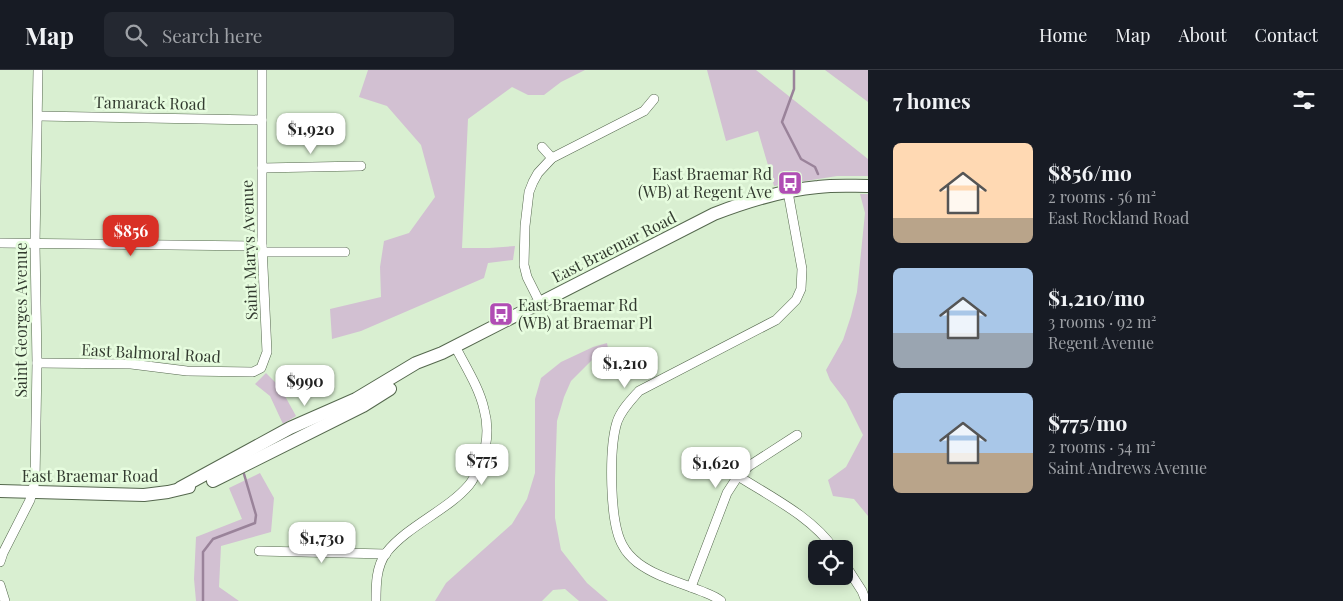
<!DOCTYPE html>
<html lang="en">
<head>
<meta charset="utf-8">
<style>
  body { margin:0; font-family:"Playfair Display",serif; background:#242831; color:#f1f3f6; height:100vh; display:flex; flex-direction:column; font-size:19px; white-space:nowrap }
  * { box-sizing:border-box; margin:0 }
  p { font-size:16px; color:#9ea1a6 }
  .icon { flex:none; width:28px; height:28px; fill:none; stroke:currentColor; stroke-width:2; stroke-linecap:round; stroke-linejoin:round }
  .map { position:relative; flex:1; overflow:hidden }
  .side { display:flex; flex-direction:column; background:#171b24; width:475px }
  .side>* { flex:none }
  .controls { position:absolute; left:808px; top:470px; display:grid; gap:10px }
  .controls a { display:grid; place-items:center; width:45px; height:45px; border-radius:8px; background:#171b24; box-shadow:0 2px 12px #0003; font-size:25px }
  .price { position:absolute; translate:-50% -42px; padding:0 11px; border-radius:10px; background:#fff; color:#222; font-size:16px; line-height:32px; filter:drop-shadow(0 1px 2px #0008) }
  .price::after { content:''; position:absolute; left:50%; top:30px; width:15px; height:11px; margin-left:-8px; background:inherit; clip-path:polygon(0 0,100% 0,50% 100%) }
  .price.current { background:#d93025; color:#fff }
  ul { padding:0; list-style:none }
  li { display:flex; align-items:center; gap:15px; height:125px; padding:0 25px }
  li span { display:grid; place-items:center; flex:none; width:140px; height:100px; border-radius:8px; color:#555 }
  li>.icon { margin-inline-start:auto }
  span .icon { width:60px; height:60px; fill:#fffc; stroke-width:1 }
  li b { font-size:21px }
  h2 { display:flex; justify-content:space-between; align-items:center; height:60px; padding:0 25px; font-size:21px }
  header { display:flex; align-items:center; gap:30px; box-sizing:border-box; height:70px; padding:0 25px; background:#171b24; border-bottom:1px solid #363941 }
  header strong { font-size:24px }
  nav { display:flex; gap:28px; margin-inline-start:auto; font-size:18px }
  .search { width:350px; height:45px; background:#242831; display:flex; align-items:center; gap:12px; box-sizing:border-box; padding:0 18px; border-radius:8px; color:#9ea1a6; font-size:19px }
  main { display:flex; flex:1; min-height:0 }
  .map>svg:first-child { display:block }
  .green { fill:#d2c0d2 }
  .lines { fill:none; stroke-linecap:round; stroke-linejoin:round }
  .stream { stroke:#9a839a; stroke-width:2.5 }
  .street-casing { stroke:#55684e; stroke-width:10 }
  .secondary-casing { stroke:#55684e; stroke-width:14 }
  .street { stroke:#fff; stroke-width:9 }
  .secondary { stroke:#fff; stroke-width:12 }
  .labels { text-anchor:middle; stroke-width:5; stroke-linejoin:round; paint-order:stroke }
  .street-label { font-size:16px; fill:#323a2f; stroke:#e6fcde }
  .poi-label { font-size:16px; fill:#323a2f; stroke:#e6fcde; text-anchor:end }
</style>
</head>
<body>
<header>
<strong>Map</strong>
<div class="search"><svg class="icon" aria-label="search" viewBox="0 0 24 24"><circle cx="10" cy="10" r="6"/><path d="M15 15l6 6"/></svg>Search here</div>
<nav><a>Home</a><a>Map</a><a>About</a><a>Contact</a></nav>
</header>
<main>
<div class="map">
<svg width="868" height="531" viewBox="0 0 868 531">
  <rect width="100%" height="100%" fill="#d9efd1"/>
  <g class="green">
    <polygon points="368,0 585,0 561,12 544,25 528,25 512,17 468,49 462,178 489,178 515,176 513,190 488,193 484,208 361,261 332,269 330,239 381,227 380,197 384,171 409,163 435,127 421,75 387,36 359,27"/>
    <polygon points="707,0 756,0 868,89 868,106 837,106 774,116 758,61 726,71"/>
    <polygon points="825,0 868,0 868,32"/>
    <polygon points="860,124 868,124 868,446 854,429 833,426 828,410 846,397 863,365 846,331 830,310 826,300 843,270 851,246 857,222 865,143"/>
    <polygon points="607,273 608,278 593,289 571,311 564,327 557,351 555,410 555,448 561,480 587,513 608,531 579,531 565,519 553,520 542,531 435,531 446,513 512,454 527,429 535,403 535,329 541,308 561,292 593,277"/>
    <polygon points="266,303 280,317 296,346 283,354 270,326 255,314"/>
    <polygon points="260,403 274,428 271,462 221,476 219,517 239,531 196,531 194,509 196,467 242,449 229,418"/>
  </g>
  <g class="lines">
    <g class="stream">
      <polyline points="794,0 794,19 782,52 801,89 815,97 818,104"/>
      <polyline points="203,531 203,482 213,469 255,453 256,445 244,404"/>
    </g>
    <defs>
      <g id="street">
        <polyline points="38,46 262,50"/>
        <polyline points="542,77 552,88"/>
        <polyline points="262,98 361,96"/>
        <polyline points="0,173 262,176"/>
        <polyline points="262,182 345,182"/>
        <polyline points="540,233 527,207 524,195 525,156 529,122 533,112 538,103 552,88 644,41 654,29"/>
        <polyline points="37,293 131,294 187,301 253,302 261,298 267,282 262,176 262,0"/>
        <path d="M738 406C771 427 812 447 834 479"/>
        <polyline points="259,481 386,484"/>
        <polyline points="0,492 3,483 30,430 35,411 37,293 35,174 38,0"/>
        <polyline points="844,493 862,521 866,531"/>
        <polyline points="0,515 5,531"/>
        <polyline points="691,517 727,423 738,406 749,396 797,365"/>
        <path d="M376 531C376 515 376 497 386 483 407 456 448 440 469 415 475 408 478 399 481 391 488 373 489 357 484 339 479 317 465 296 455 276"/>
        <path d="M721 531C715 526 708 524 701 521 679 512 657 507 638 493 633 489 626 482 623 476 609 453 609 378 617 352 621 340 631 330 639 321L776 250 796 230 801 219 802 199 788 122"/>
      </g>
      <g id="secondary">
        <polyline points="213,411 363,336 390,319"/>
        <path d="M180 418 290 358 356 329 416 293 442 283 714 144C748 131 782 120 818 117 835 115 851 116 868 116"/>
        <polyline points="0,421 144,425 168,422 189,417"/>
      </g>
    </defs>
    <use href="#street" class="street-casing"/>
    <use href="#secondary" class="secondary-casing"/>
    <use href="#street" class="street"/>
    <use href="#secondary" class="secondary"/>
  </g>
  <defs>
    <symbol id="bus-square" viewBox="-11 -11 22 22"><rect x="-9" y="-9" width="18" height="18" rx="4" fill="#b04db4" stroke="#e6fcde"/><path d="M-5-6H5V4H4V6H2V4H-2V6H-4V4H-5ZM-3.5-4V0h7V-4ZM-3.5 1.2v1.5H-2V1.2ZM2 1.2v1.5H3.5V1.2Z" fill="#fff"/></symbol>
  </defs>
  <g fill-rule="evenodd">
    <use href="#bus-square" x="776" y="99" width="28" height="28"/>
    <use href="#bus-square" x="487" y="230" width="28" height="28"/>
  </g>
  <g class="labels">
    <g class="street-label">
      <text transform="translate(150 33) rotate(1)" y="6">Tamarack Road</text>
      <text transform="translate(614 177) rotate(-27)" y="6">East Braemar Road</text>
      <text transform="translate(249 180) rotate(-92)" y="6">Saint Marys Avenue</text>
      <text transform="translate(21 250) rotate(-90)" y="6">Saint Georges Avenue</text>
      <text transform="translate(151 283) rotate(3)" y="6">East Balmoral Road</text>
      <text x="90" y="412">East Braemar Road</text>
    </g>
    <g class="poi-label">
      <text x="772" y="110">East Braemar Rd<tspan x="772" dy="18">(WB) at Regent Ave</tspan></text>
      <text x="518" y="241" text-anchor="start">East Braemar Rd<tspan x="518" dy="18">(WB) at Braemar Pl</tspan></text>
    </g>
  </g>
</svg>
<div class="controls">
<a><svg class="icon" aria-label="locate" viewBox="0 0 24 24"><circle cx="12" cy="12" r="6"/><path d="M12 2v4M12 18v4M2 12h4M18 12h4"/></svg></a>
</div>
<b class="price" style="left:311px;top:85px">$1,920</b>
<b class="price current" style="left:131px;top:187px">$856</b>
<b class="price" style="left:625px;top:319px">$1,210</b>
<b class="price" style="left:305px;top:337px">$990</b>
<b class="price" style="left:482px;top:416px">$775</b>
<b class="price" style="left:716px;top:419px">$1,620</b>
<b class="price" style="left:322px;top:494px">$1,730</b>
</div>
<section class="side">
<h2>7 homes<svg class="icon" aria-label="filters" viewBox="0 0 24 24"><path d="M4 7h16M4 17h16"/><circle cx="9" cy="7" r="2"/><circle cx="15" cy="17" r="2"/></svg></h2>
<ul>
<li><span style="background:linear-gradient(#ffd9b3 75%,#b9a48a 0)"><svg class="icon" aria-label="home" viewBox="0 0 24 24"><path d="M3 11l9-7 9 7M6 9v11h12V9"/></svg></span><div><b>$856/mo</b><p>2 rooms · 56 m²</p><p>East Rockland Road</p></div></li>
<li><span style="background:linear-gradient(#a9c7e8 65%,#9aa5b1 0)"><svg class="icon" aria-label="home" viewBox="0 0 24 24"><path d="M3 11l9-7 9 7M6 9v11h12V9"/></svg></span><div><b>$1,210/mo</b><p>3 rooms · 92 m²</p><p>Regent Avenue</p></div></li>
<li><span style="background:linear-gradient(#a9c7e8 60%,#b9a48a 0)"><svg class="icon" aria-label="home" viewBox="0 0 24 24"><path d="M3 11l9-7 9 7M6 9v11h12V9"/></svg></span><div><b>$775/mo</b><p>2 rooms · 54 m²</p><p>Saint Andrews Avenue</p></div></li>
</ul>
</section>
</main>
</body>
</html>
